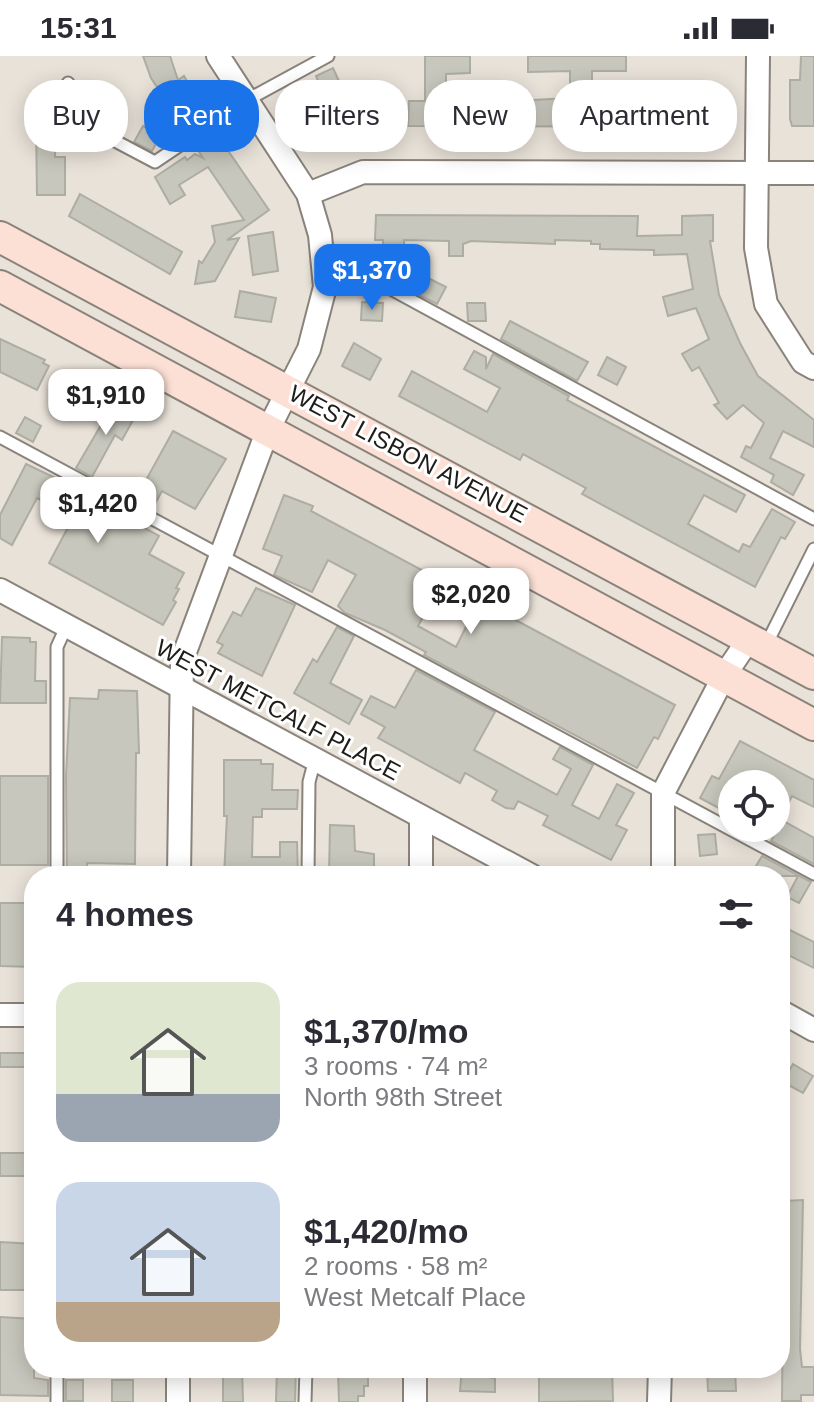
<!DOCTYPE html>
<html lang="en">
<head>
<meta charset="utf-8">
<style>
  body { margin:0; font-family:Helvetica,sans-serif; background:#f2f2f3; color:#2b2b33; height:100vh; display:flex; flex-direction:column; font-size:30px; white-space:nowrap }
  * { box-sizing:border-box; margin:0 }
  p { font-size:26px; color:#7c7c81 }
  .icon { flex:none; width:44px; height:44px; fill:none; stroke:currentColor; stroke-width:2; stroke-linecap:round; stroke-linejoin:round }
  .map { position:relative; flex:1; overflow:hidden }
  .details { position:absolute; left:24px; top:810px; width:766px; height:512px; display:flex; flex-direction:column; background:#fff; border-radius:32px; box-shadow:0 4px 20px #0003 }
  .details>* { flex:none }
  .banner { position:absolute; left:24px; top:24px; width:766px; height:72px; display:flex; gap:16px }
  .controls { position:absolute; left:718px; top:714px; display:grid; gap:16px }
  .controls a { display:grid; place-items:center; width:72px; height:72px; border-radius:50%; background:#fff; box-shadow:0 4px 20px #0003; font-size:40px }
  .price { position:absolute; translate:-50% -68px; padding:0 18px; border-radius:16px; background:#fff; color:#222; font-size:26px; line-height:52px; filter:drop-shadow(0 2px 4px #0008) }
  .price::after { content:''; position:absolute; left:50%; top:48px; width:24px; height:18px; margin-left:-12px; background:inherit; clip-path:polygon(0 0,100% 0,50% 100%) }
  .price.selected { background:#1a73e8; color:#fff }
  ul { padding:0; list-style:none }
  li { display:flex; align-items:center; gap:24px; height:200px; padding:0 32px }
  li span { display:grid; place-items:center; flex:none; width:224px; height:160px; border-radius:24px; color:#555 }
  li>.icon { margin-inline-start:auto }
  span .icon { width:96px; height:96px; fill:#fffc; stroke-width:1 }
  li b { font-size:34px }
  h2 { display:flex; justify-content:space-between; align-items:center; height:96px; padding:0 32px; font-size:34px }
  .chip { padding:0 28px; border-radius:32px; background:#fff; box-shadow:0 4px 20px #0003; font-size:28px; line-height:72px }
  .chip.selected { background:#1a73e8; color:#fff }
  .status { display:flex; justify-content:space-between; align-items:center; height:56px; padding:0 40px; background:#fff; direction:ltr }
  .status svg { height:22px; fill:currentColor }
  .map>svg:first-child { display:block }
  .building { fill:#c8c7bd; stroke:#adada3; stroke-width:2; fill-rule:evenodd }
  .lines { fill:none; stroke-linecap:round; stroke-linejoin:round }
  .lane-casing { stroke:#8a837b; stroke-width:15 }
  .street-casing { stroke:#8a837b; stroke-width:26 }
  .secondary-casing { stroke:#8a837b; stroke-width:34 }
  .lane { stroke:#fff; stroke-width:11 }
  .street { stroke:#fff; stroke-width:22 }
  .secondary { stroke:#fce0d5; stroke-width:30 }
  .labels { text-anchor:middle; stroke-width:6; stroke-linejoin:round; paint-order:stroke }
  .street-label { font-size:24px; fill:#1f1d1a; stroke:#fff }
</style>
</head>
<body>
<div class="status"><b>15:31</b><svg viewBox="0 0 49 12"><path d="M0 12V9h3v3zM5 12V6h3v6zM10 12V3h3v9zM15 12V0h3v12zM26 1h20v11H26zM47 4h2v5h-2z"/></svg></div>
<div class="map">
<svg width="814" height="1346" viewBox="0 0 814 1346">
  <rect width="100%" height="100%" fill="#e9e2d9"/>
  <g class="building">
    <polygon points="143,0 170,0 178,24 184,20 203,52 180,66 151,22"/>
    <polygon points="425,0 470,0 470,17 446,18 446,42 514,45 570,42 570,15 528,16 528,0 626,0 626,15 592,15 592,43 673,46 729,43 729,71 408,70 409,45 425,45"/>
    <polygon points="801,0 814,0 814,70 792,70 790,63 790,24 800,24"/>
    <polygon points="333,12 347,43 381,43 380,71 354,70 324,84 309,48 325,41 316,20"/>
    <polygon points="36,66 56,66 55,101 65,101 65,139 37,139"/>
    <polygon points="143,70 161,79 152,95 134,86"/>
    <polygon points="220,83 269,154 227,184 239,182 215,225 195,228 199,205 202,207 215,186 212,170 244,164 208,111 179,129 185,139 170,148 155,121 185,101 187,104 195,98 203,102 199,96"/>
    <polygon points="80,138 182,196 170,218 69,160"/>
    <polygon points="376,159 638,160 637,180 682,179 682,160 713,159 713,185 710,185 719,239 740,287 758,320 814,364 814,391 783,375 770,402 804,419 793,439 771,426 774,419 741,401 746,390 751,392 764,367 743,349 727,363 714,349 719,347 699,311 692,315 682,298 709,283 696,252 668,260 663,241 693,233 687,198 654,199 654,194 600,193 600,188 591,188 591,185 555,184 555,188 471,185 463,188 463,200 449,200 449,185 404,184 404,200 388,200 404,209 404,227 398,227 384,223 383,184 375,184"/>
    <polygon points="273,176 278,215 253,219 248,180"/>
    <polygon points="428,222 446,231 437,248 419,239"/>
    <polygon points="240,235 276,242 271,266 235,261"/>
    <polygon points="362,246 383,247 382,265 361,264"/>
    <polygon points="467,247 485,247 486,265 468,265"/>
    <polygon points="510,265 588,306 577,325 501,283"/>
    <polygon points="0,283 45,304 43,307 49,310 37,334 0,316"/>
    <polygon points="354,287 381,303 370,324 342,310"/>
    <polygon points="474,295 486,301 486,313 493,298 569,340 567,344 745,439 736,456 704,439 688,468 739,496 743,488 750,491 772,453 795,466 785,483 781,481 755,531 582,438 586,432 523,398 520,404 399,340 412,315 487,356 500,332 464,313"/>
    <polygon points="607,301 626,311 617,329 598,319"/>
    <polygon points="115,345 137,357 122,384 115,379 92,421 76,412"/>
    <polygon points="25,361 41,370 33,386 16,377"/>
    <polygon points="173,375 226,403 195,453 162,435 152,453 135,444"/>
    <polygon points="26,408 83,435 82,439 125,462 127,459 144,468 143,471 159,480 149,498 184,517 176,532 179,533 173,544 176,546 163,569 49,507 74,460 37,442 12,489 0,482 0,459"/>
    <path d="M284 439 313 450 311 455 675 649 658 683 654 681 637 712 424 599 426 596 385 574 345 557 338 550 356 519 328 504 312 536 274 519 282 500 263 493ZM432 545 469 565 456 591 418 570Z"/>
    <polygon points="256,532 295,549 262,620 218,597 223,589 217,586 233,556 241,560"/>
    <polygon points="337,571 354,580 330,627 362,644 349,668 294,637 313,603 317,606"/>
    <polygon points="2,581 30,582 30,586 36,586 35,625 46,625 46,647 0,647"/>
    <polygon points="416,614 495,656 474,694 502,709 557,739 571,713 553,703 560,691 593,709 572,749 599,763 617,728 634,737 616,769 627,774 611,804 543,769 548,760 518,745 514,753 506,752 492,744 497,735 465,717 460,727 378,682 385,671 361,658 371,640 395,652"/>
    <polygon points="99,634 137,635 139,697 136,697 135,808 87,807 87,820 67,820 66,720 70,642 98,643"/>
    <polygon points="740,685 814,724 814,751 792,740 780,763 814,782 814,808 771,785 776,776 776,728 732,728 732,759 700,742 712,720 719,723"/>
    <polygon points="224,704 261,704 261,708 273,708 272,734 298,734 297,753 262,753 262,761 253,761 252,801 280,801 280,786 297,786 298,820 224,820 227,760 224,760"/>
    <rect x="0" y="720" width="48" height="89"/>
    <polygon points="330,769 354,770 355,795 374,798 374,820 329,820"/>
    <polygon points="715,778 717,798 700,800 698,779"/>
    <polygon points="762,800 811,826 799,847 787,841 798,820 750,820"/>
    <polygon points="0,847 34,847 34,911 0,910"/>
    <polygon points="780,869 814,886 814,912 780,895"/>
    <rect x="0" y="997" width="34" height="14"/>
    <polygon points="793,1008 813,1020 803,1037 783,1026"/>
    <rect x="0" y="1097" width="34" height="23"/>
    <polygon points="803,1144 800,1293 802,1311 814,1311 814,1339 801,1339 801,1345 782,1345 784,1145"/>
    <polygon points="0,1186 34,1188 34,1234 0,1234"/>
    <polygon points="0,1261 34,1263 34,1322 48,1324 48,1340 0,1339"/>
    <polygon points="223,1312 242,1312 243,1346 223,1346"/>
    <polygon points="277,1312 296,1312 295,1346 276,1346"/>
    <polygon points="343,1312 368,1312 368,1330 364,1330 364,1340 358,1340 358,1346 339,1346 338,1314"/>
    <polygon points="462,1312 490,1312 492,1322 495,1322 495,1336 460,1335"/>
    <polygon points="539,1312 612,1312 613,1345 539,1346"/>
    <polygon points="735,1312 736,1335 708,1335 707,1313"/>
    <rect x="66" y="1324" width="17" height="21"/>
    <rect x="112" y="1324" width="21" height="22"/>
  </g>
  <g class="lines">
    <defs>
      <g id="lane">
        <polyline points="68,27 66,59 155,106 247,44 328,0"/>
        <polyline points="325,231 389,232 814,463"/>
        <polyline points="0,381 814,818"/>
        <polyline points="766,589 814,493"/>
        <polyline points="57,820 57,591 66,571"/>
        <polyline points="308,820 309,726 315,703"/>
        <polyline points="57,1312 57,1346"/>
        <polyline points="305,1346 306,1312"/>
      </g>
      <g id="street">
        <polyline points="758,0 756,192 766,248 803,306 814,312"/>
        <polyline points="308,138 363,116 814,117"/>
        <polyline points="0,534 532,820"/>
        <polyline points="179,820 182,604 267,376 309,293 325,231 320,179 308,138 218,0"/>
        <polyline points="421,820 421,761"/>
        <polyline points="663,820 663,737 724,620 749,583"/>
        <polyline points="780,955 814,974"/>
        <polyline points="0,959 34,959"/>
        <polyline points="178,1346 178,1312"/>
        <polyline points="415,1346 415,1312"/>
        <polyline points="659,1346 660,1312"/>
      </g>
      <g id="secondary">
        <polyline points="0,181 814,618"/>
        <polyline points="0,230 814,669"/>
      </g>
    </defs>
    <use href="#lane" class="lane-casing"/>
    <use href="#street" class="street-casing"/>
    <use href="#secondary" class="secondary-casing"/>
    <use href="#lane" class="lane"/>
    <use href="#street" class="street"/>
    <use href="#secondary" class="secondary"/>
  </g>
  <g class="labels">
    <g class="street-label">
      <text transform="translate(408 398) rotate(28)" y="8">WEST LISBON AVENUE</text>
      <text transform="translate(278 654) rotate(28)" y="8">WEST METCALF PLACE</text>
    </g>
  </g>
</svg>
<div class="controls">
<a><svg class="icon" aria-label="locate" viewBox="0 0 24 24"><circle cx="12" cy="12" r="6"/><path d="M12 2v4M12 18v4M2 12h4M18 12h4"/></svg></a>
</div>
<b class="price selected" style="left:372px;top:256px">$1,370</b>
<b class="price" style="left:106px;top:381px">$1,910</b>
<b class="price" style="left:98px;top:489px">$1,420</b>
<b class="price" style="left:471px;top:580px">$2,020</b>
<div class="banner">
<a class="chip">Buy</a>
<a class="chip selected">Rent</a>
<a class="chip">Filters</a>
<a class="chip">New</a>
<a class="chip">Apartment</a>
</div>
<section class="details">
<h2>4 homes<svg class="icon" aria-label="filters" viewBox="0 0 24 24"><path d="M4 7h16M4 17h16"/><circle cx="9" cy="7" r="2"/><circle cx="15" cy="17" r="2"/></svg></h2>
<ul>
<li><span style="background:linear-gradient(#dfe7d0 70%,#9aa5b1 0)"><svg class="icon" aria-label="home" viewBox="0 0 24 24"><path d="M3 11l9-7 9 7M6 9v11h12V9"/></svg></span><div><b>$1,370/mo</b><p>3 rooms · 74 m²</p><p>North 98th Street</p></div></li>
<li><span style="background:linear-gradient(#c9d6e8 75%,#b9a48a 0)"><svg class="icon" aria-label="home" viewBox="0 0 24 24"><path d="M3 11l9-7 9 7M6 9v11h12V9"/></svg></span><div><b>$1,420/mo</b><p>2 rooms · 58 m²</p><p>West Metcalf Place</p></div></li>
</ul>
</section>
</div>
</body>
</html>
